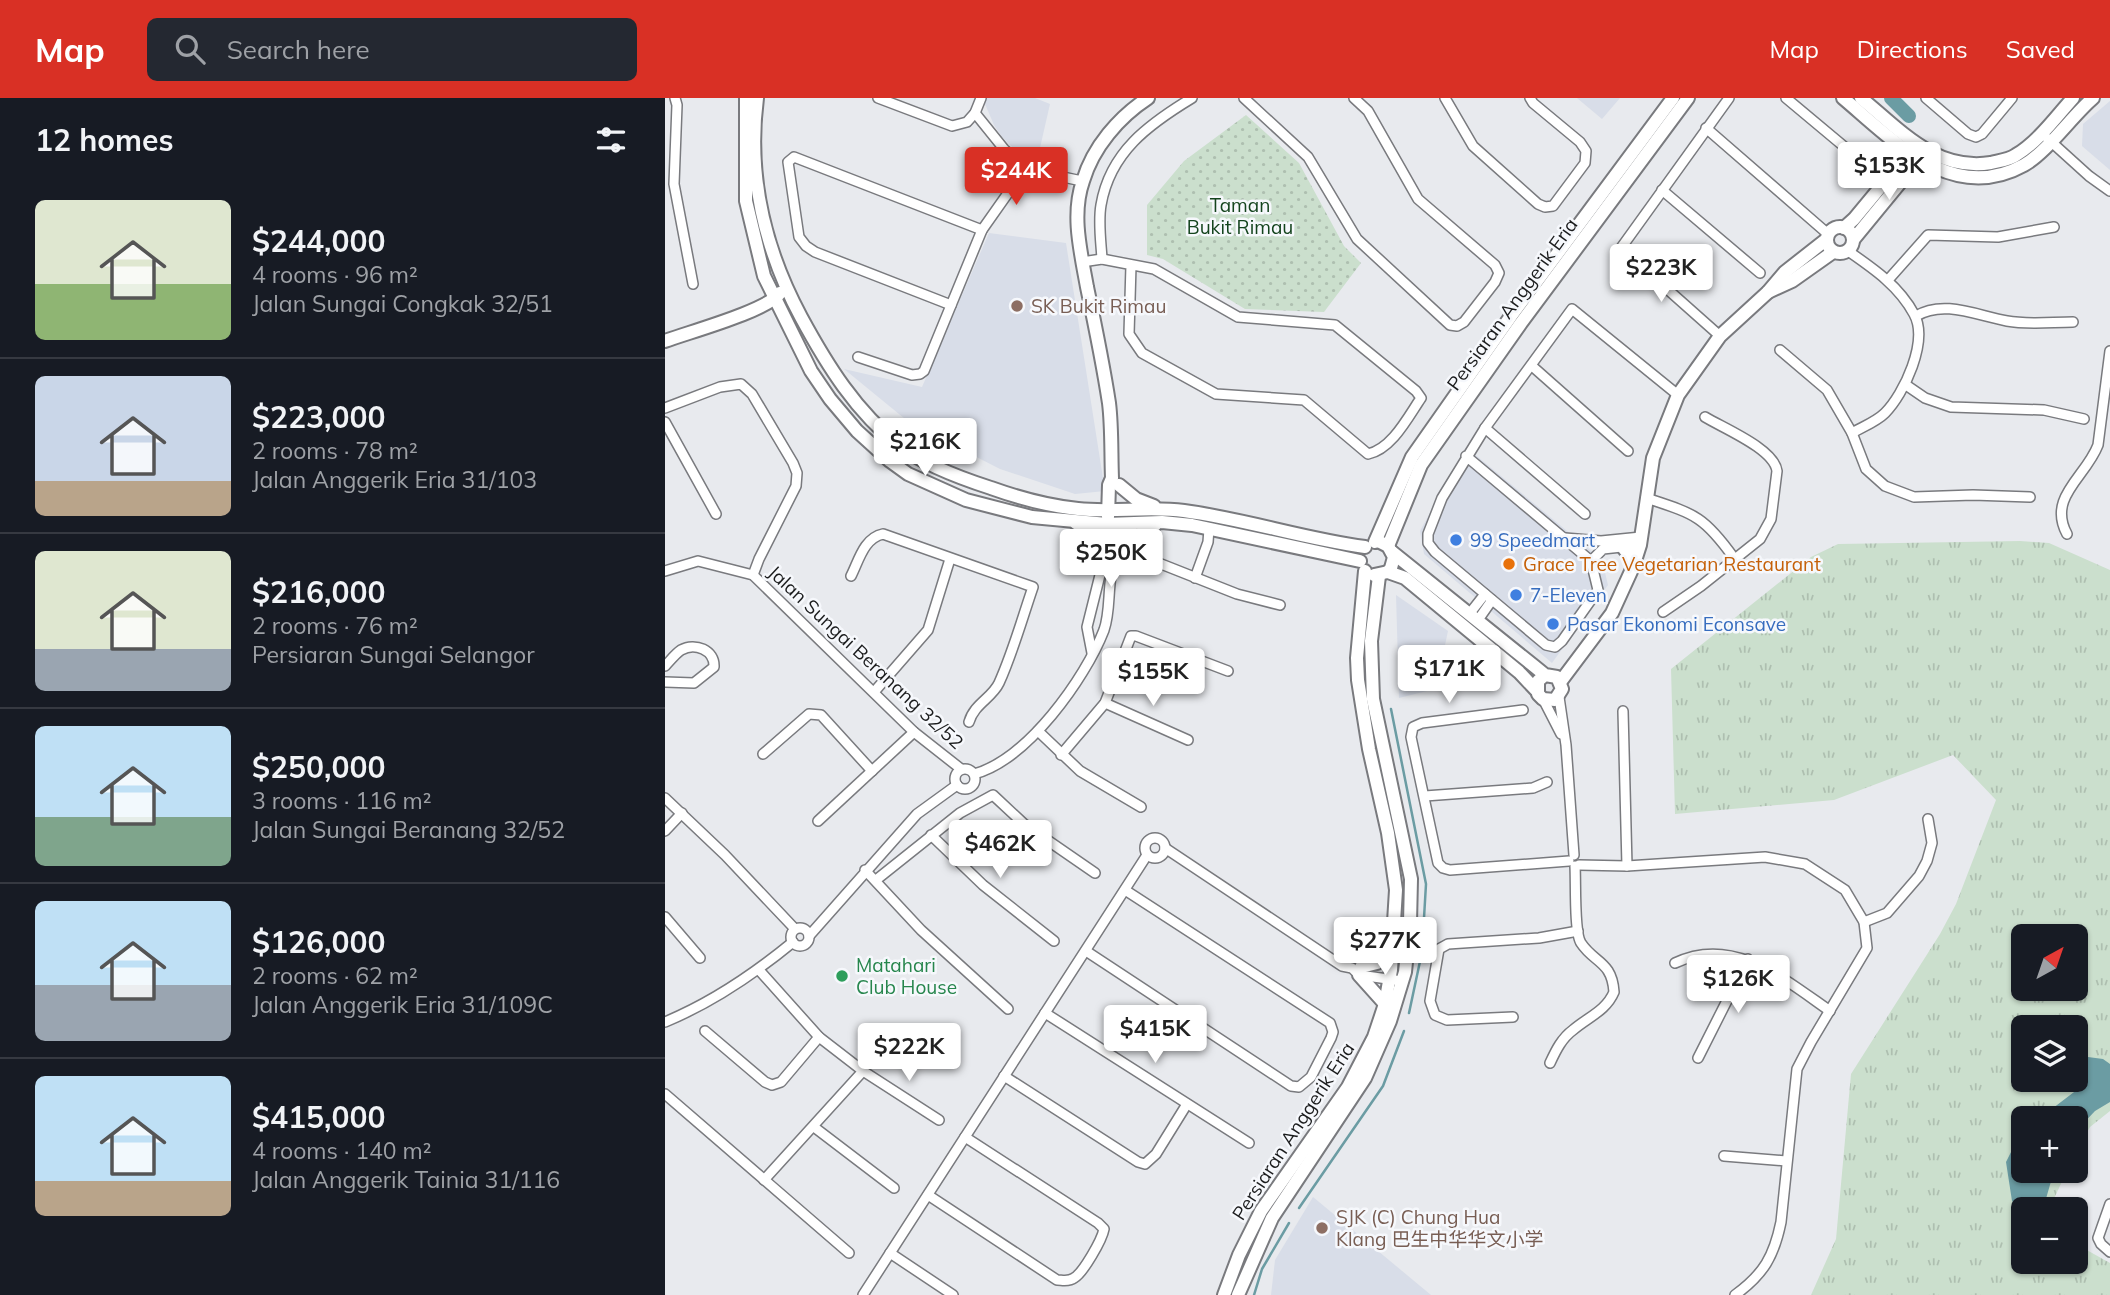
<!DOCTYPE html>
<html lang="en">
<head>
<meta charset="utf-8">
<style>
  body { margin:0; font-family:Mulish,"Noto Sans SC",sans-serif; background:#242831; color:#f1f3f6; height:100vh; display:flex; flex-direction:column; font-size:26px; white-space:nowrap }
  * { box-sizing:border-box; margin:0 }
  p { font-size:23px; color:#9ea1a6 }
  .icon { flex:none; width:38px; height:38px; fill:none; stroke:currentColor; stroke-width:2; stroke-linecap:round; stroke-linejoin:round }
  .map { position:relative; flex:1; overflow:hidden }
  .details { display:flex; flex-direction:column; background:#171b24; width:665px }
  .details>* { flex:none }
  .needle { width:46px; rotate:40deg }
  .buttons { position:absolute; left:1346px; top:826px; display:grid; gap:14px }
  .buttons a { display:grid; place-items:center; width:77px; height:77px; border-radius:10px; background:#171b24; box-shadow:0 2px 5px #0004; font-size:35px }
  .price { position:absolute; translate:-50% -60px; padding:0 16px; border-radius:7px; background:#fff; color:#222; font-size:23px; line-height:46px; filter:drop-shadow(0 2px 4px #0008) }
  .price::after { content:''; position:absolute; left:50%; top:42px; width:21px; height:16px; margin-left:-10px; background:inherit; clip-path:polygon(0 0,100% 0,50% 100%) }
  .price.on { background:#d93025; color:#fff }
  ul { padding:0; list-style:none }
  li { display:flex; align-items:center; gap:21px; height:175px; padding:0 35px }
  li+li { border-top:2px solid #363941 }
  li span { display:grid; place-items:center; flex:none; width:196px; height:140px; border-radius:10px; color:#555 }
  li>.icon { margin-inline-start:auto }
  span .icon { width:84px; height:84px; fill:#fffc; stroke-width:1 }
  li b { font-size:30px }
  h2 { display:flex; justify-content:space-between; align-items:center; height:84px; padding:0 35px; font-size:30px }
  header { display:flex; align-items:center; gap:42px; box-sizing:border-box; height:98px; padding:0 35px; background:#d93025; color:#fff }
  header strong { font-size:33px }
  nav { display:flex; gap:38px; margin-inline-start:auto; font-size:24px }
  .search { width:490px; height:63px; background:#242831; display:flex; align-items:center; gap:18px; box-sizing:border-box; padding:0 24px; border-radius:10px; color:#9ea1a6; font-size:26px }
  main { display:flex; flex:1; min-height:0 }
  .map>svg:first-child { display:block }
  .built { fill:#d8dde8 }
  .grass { fill:url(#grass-tufts); fill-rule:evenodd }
  .park { fill:url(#park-dots) }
  .water { fill:#6b9ca3 }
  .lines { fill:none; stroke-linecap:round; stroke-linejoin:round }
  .stream { stroke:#6b9ca3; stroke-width:2.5 }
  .river { stroke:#6b9ca3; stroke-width:14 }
  .street-casing { stroke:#797a7e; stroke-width:12 }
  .secondary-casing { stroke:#797a7e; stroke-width:16 }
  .street { stroke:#fff; stroke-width:9 }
  .secondary { stroke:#fff; stroke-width:12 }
  .education-dot { fill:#8d6e63; stroke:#f6f8fc; stroke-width:2.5 }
  .shop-dot { fill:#3f7fe0; stroke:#f6f8fc; stroke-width:2.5 }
  .food-dot { fill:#e8710a; stroke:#f6f8fc; stroke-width:2.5 }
  .leisure-dot { fill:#2e9e5b; stroke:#f6f8fc; stroke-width:2.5 }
  .labels { text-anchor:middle; stroke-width:5; stroke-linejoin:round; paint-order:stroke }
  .park-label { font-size:19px; fill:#14441d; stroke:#f6f8fc }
  .street-label { font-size:19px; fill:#1b1c1d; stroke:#f6f8fc }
  .education-label { font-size:19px; fill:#785e54; stroke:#f6f8fc; text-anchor:start }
  .shop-label { font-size:19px; fill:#366cbe; stroke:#f6f8fc; text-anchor:start }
  .food-label { font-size:19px; fill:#c56008; stroke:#f6f8fc; text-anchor:start }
  .leisure-label { font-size:19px; fill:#27864d; stroke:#f6f8fc; text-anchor:start }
</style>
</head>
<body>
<header>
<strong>Map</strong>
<div class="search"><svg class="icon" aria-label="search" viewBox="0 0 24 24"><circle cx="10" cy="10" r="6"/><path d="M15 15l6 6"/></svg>Search here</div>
<nav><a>Map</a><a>Directions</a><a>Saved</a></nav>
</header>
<main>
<section class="details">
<h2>12 homes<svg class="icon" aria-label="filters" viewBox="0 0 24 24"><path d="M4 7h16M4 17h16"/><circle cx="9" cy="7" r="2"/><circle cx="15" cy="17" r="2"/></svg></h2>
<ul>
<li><span style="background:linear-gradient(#dfe7d0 60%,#8fb573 0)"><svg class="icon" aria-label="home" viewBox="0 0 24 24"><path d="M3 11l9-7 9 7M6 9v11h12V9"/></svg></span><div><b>$244,000</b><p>4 rooms · 96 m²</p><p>Jalan Sungai Congkak 32/51</p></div></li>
<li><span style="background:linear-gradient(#c9d6e8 75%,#b9a48a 0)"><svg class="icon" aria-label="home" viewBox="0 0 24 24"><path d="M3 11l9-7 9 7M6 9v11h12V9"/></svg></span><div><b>$223,000</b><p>2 rooms · 78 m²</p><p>Jalan Anggerik Eria 31/103</p></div></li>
<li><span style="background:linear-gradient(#dfe7d0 70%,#9aa5b1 0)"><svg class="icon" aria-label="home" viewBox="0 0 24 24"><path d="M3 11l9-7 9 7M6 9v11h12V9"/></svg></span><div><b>$216,000</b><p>2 rooms · 76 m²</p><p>Persiaran Sungai Selangor</p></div></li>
<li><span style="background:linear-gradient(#bfe0f5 65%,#7fa58c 0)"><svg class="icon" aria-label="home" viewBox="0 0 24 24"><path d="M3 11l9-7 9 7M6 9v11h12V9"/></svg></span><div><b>$250,000</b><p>3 rooms · 116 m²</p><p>Jalan Sungai Beranang 32/52</p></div></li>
<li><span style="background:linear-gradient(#bfe0f5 60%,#9aa5b1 0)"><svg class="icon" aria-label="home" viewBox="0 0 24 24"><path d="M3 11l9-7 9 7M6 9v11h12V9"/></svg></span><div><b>$126,000</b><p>2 rooms · 62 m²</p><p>Jalan Anggerik Eria 31/109C</p></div></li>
<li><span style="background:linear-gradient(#bfe0f5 75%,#b9a48a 0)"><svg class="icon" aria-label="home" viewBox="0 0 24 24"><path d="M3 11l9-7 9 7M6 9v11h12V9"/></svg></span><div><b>$415,000</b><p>4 rooms · 140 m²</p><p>Jalan Anggerik Tainia 31/116</p></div></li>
</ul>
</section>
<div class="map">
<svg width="1445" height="1197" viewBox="0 0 1445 1197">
  <defs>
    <pattern id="grass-tufts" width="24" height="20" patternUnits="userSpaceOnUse" patternTransform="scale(1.75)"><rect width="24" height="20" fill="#cbdfcd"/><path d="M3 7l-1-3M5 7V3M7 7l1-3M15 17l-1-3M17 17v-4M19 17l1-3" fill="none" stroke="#aebfb0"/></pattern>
    <pattern id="park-dots" width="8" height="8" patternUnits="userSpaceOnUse" patternTransform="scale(1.75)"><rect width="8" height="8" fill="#cbdfcd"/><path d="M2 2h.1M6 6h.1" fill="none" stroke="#aebfb0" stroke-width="1.8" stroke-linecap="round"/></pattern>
  </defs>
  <rect width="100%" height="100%" fill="#e8eaee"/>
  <g class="built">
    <polygon points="321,0 370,0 385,6 372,63 353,55 337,39 329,27 320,6"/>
    <polygon points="912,0 955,0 937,21"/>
    <polygon points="1445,3 1445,72 1417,48 1418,26"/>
    <polygon points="324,135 401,145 440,393 410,396 335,371 245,325 179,271 257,289"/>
    <polygon points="801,349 937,462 943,487 887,565 759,456 755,433"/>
    <polygon points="731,497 783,533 773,580 766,592 734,600"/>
    <polygon points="648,1099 766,1197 606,1197 610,1162"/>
  </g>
  <path class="grass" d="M1355 443 1384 445 1445 472V1013L1425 1029 1411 1054 1410 1020H1358V1073H1402L1384 1111H1358V1164H1410L1411 1146 1445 1165V1197H1146L1171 1141 1186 976 1275 836 1291 806 1331 702 1288 657 1169 702 1010 716 1006 571 1146 459 1173 446ZM1358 838H1410V891H1358ZM1358 929H1410V982H1358Z"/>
  <polygon class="park" points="581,17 634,65 679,148 696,165 659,214 580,211 498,161 482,157 482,107 519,63"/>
  <g class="water">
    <polygon points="1423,959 1438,961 1445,966 1445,1004 1430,1013 1411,1033 1410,1020 1375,1020 1413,991 1413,967"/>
    <polygon points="1358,1046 1358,1073 1389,1073 1378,1111 1358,1111 1358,1114 1347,1103 1341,1064 1347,1052"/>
  </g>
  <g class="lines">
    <g class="stream">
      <polyline points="726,611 761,786 757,854 744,915"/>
      <polyline points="634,1110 718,988 739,933"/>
      <polyline points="589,1197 597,1171 624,1125"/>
    </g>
    <polyline class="river" points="1226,0 1244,18"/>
    <defs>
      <g id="street">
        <polyline points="10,0 12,7 9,86 28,186"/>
        <polyline points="213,0 287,28 302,24 310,15 316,0"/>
        <polyline points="579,0 643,59 692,141 785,227 792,228 799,224 830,184 834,175 830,167 753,101 703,13 689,0"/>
        <polyline points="780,0 808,48 873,106 880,109 888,108 920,65 921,53 915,44 868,5 865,0"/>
        <polyline points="1121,0 1194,61"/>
        <polyline points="1261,0 1303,36 1311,39 1317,36 1347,0"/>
        <polyline points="310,15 339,51 360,71 417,83"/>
        <polyline points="1041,30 1163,136"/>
        <polyline points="1382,40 1424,78 1445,93"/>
        <polyline points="997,92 1095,175"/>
        <path d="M1183 153C1209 171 1234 188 1249 216 1264 243 1239 296 1220 315 1211 324 1197 329 1187 335"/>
        <path d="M437 161C436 144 433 124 436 107 445 54 484 26 527 0"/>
        <path d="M417 164 437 161 489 171 573 219 670 227 751 293 756 300C743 319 727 351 703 356L639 302 551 296 477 255 464 236 466 167"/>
        <polyline points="1223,182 1263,137 1333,139 1389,129"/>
        <polyline points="286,207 150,154 141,148 134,139 123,64 129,59 317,132"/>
        <path d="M1251 218C1279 201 1313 218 1342 223 1363 227 1387 224 1408 224"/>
        <polyline points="1055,238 956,150 1064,0"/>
        <polyline points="1115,252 1162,292 1187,335 1201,371 1220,388 1249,399 1308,397 1365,399"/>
        <polyline points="193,259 247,277 255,276 259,273 317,132 360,71"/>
        <polyline points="867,268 963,353"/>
        <polyline points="1241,287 1260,300 1286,309 1379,312 1419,321"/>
        <polyline points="0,310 55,289 76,286 87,296 128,365 132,375 131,388 94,461 88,477"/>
        <polyline points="0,324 51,416"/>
        <polyline points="820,330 920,416"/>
        <polyline points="801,358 926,463 933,492 897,543 890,549 881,547 770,454 763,445 763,436 777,400 820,330 907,211 1013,297"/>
        <path d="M981 400C1030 416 1039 418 1069 460"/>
        <path d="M1402 436C1382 399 1421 379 1433 347L1445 253"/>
        <polyline points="900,440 936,443 976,439"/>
        <polyline points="486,462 572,496 615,507"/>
        <polyline points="926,463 938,451 975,447"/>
        <polyline points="0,473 33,463 88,477 249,634 296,671"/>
        <path d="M186 478C194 462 199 440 218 436L368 489C357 521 348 554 334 585 327 600 309 606 304 624"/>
        <polyline points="530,480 543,444 544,431"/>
        <path d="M998 514 1036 488 1095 441 1106 421 1112 373C1109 351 1060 331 1040 319"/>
        <polyline points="805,515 820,496"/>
        <polyline points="813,522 827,502"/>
        <polyline points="427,555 422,529 435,477 442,426"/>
        <path d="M0 568C5 563 10 556 16 552 30 544 50 552 49 569L29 585 0 584"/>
        <polyline points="209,594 263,532 285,461"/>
        <polyline points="894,599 901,647 909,757"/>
        <polyline points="878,601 896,636"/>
        <polyline points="440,605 523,642"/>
        <polyline points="858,612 757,625 748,629 746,639 773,765 778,770 785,772 904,763"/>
        <polyline points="958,613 962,768"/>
        <polyline points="373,633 415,673 476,709"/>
        <polyline points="98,656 144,616 156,617 207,673"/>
        <polyline points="396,657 440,605 466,538 471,538 563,573"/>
        <circle cx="300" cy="681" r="10"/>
        <path d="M309 676C362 662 420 581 439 532 445 515 443 496 446 478 450 461 455 444 457 426"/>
        <polyline points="760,698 868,690 882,684"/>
        <polyline points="0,700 60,757 130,831"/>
        <polyline points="153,723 249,634"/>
        <polyline points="0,733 17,715"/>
        <polyline points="266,737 318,787 389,843"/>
        <circle cx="490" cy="750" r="10"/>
        <polyline points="500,750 677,868 687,870 694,877 737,883"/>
        <path d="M914 767 962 768 1100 759 1140 766 1180 792 1199 824 1202 850 1146 944 1132 971 1116 1124C1109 1158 1099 1176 1070 1197"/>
        <polyline points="200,772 256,832 343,911"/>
        <polyline points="211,782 295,715 328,697 359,726 430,775"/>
        <polyline points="0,819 35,860"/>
        <polyline points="1199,824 1222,815 1254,778 1262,763 1267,745 1263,721"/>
        <circle cx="135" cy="839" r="9"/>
        <polyline points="144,838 252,716 292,687"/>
        <polyline points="421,853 626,988 634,989 646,979 666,940 668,934 665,925 460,792"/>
        <path d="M1010 865C1068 837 1119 881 1165 913"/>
        <polyline points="94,872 154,939 198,973 274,1022"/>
        <polyline points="380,915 584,1045"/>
        <polyline points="848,919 782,922 770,917 765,903 774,851 783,846 874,840 913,833"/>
        <path d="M0 924C46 905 89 876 128 844"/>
        <polyline points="40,933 100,984 107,987 116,984 154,939"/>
        <polyline points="1033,960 1083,861"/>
        <path d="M885 965C891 952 897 940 908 932 923 919 941 913 949 894 947 863 929 865 916 845 909 835 911 784 910 768"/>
        <polyline points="339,978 473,1064 480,1066 491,1056 522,1006"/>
        <polyline points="0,996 184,1155"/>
        <polyline points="149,1029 229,1090"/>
        <polyline points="1059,1058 1121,1063"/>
        <polyline points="99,1082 198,973"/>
        <path d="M263 1097 392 1182C397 1182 404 1184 409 1180 418 1175 437 1142 439 1131L433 1125 300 1039"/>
        <polyline points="1445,1106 1433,1140 1436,1146 1445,1154"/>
        <polyline points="225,1155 288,1197"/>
        <polyline points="198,1197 482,757"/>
      </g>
      <g id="secondary">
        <polyline points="81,0 81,103 99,178 146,273 165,301 192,333 225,363 243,376 301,402 367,419 442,426 497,424 527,427 695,463"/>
        <path d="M92 0C82 77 100 152 136 219 162 267 191 314 235 348 258 366 298 381 326 390 354 400 383 408 413 411 448 415 484 408 519 413 580 421 639 441 700 449"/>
        <path d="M1178 0C1228 42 1287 107 1359 67 1382 54 1407 18 1428 0"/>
        <path d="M1196 0C1235 32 1271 74 1326 65 1334 63 1344 62 1351 57 1373 44 1391 19 1408 0"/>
        <circle cx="1175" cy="142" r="13"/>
        <polyline points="1179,130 1189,121 1247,51"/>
        <polyline points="1188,142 1257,58"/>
        <polyline points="1103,194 1127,183 1168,154"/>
        <path d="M0 243C24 234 102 213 115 195"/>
        <polyline points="454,387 471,401 489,408"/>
        <path d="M443 419 444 387 447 380C446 355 447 329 444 305 438 266 430 227 422 189 416 155 406 117 418 83 428 49 454 19 483 0"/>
        <polyline points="411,425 426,434 439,450"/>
        <polyline points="710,444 747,359 846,218 1008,0"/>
        <polyline points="715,444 723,448 729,459 726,470 723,474"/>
        <polyline points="723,448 756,367 856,225 1023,0"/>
        <polyline points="957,448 964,457 968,469"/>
        <polyline points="727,454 869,568 880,577 892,579 897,591 890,602 878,601 873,596 873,583 880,577"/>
        <polyline points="452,459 466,441 490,427"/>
        <polyline points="709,477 723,474 740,480 854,574 871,592"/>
        <polyline points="896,583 947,515 968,469 975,447 988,360 1013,297 1055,238 1103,194 1120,174 1162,141"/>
        <polyline points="696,869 712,865 726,854"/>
        <polyline points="694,877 720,906"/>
        <polyline points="559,1197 574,1157 596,1113 683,989 709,939 720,906 726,872 731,792 723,735 704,651 693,582 692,560 700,473"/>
        <polyline points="573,1197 607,1120 700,980 725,923 740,874 745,825 746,781 708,601 706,543 714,478"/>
      </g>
    </defs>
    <use href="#street" class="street-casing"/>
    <use href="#secondary" class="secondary-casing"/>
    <use href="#street" class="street"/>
    <use href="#secondary" class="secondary"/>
  </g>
  <g class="education-dot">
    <circle cx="352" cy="208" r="7"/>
    <circle cx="657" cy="1130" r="7"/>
  </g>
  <g class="shop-dot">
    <circle cx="791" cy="442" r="7"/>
    <circle cx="851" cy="497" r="7"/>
    <circle cx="888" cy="526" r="7"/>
  </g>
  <circle class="food-dot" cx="844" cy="466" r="7"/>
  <circle class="leisure-dot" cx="177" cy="878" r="7"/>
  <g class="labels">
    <g class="park-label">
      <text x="575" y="114">Taman<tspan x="575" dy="22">Bukit Rimau</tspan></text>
    </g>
    <g class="street-label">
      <text transform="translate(847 206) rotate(-54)" y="7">Persiaran Anggerik Eria</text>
      <text transform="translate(201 559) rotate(43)" y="7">Jalan Sungai Beranang 32/52</text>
      <text transform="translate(628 1033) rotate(-57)" y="7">Persiaran Anggerik Eria</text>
    </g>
    <g class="education-label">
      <text x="366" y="215">SK Bukit Rimau</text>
      <text x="671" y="1126">SJK (C) Chung Hua<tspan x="671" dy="22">Klang 巴生中华华文小学</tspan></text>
    </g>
    <g class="shop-label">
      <text x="805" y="449">99 Speedmart</text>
      <text x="865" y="504">7-Eleven</text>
      <text x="902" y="533">Pasar Ekonomi Econsave</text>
    </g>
    <g class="food-label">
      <text x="858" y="473">Grace Tree Vegetarian Restaurant</text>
    </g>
    <g class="leisure-label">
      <text x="191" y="874">Matahari<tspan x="191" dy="22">Club House</tspan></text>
    </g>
  </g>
</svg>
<div class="buttons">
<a><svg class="needle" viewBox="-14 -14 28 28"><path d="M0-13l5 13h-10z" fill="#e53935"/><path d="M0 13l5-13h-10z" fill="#9ea1a6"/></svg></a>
<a><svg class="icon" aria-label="layers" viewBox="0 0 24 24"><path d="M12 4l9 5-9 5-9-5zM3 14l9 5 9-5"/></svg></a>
<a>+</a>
<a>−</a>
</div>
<b class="price" style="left:1224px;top:104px">$153K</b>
<b class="price on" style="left:351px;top:109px">$244K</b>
<b class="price" style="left:996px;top:206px">$223K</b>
<b class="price" style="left:260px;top:380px">$216K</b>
<b class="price" style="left:446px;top:491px">$250K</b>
<b class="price" style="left:784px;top:607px">$171K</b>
<b class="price" style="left:488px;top:610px">$155K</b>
<b class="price" style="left:335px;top:782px">$462K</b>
<b class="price" style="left:720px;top:879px">$277K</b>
<b class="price" style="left:1073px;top:917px">$126K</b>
<b class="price" style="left:490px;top:967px">$415K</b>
<b class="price" style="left:244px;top:985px">$222K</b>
</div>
</main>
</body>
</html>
